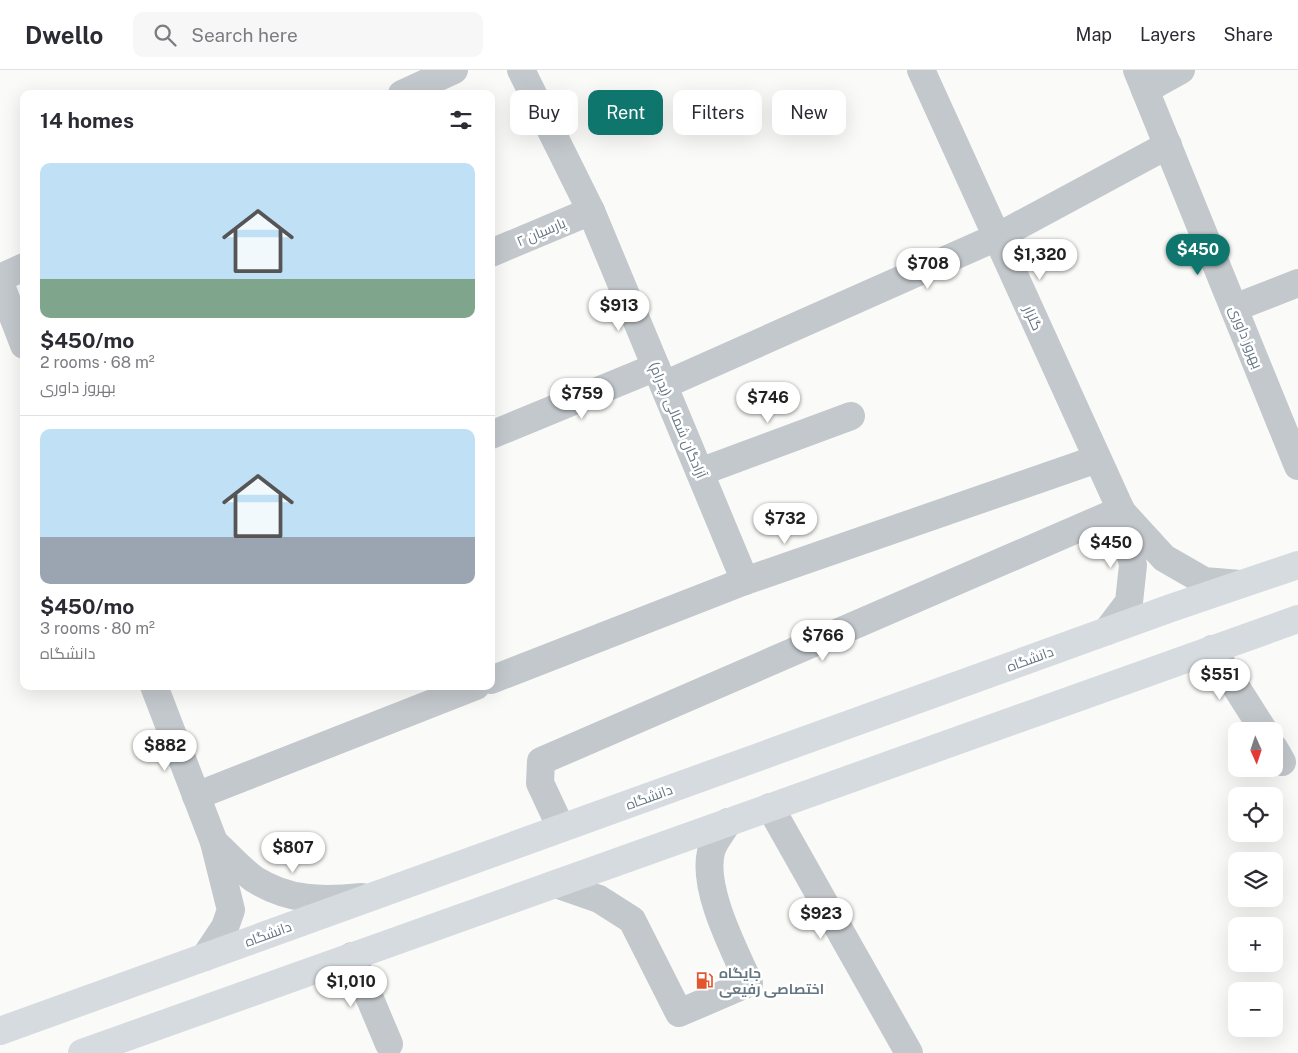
<!DOCTYPE html>
<html lang="en">
<head>
<meta charset="utf-8">
<style>
  body { margin:0; font-family:"Public Sans",Cairo,sans-serif; background:#f7f7f7; color:#2b2b33; height:100vh; display:flex; flex-direction:column; font-size:19px; white-space:nowrap }
  * { box-sizing:border-box; margin:0 }
  p { font-size:16px; color:#7c7c81 }
  .icon { flex:none; width:28px; height:28px; fill:none; stroke:currentColor; stroke-width:2; stroke-linecap:round; stroke-linejoin:round }
  .map { position:relative; flex:1; overflow:hidden }
  .details { position:absolute; left:20px; top:20px; width:475px; height:600px; display:flex; flex-direction:column; background:#fff; border-radius:10px; box-shadow:0 5px 20px #0002 }
  .details>* { flex:none }
  .hud { position:absolute; left:510px; top:20px; width:475px; height:45px; display:flex; gap:10px }
  .needle { width:32px; rotate:177deg }
  .tools { position:absolute; left:1228px; top:652px; display:grid; gap:10px }
  .tools a { display:grid; place-items:center; width:55px; height:55px; border-radius:10px; background:#fff; box-shadow:0 5px 20px #0002; font-size:25px }
  .price { position:absolute; translate:-50% -42px; padding:0 11px; border-radius:18px; background:#fff; color:#222; font-size:16px; line-height:32px; filter:drop-shadow(0 1px 2px #0008) }
  .price::after { content:''; position:absolute; left:50%; top:30px; width:15px; height:11px; margin-left:-8px; background:inherit; clip-path:polygon(0 0,100% 0,50% 100%) }
  .price.active { background:#0f766e; color:#fff }
  ul { padding:0; list-style:none }
  li { display:grid; align-content:center; gap:10px; height:265px; padding:0 20px }
  li+li { border-top:1px solid #e1e1e2 }
  li span { display:grid; place-items:center; height:155px; border-radius:10px; color:#555 }
  li>.icon { margin-inline-start:auto }
  span .icon { width:90px; height:90px; fill:#fffc; stroke-width:1 }
  li b { font-size:21px }
  h2 { display:flex; justify-content:space-between; align-items:center; height:60px; padding:0 20px; font-size:21px }
  .pill { padding:0 18px; border-radius:10px; background:#fff; box-shadow:0 5px 20px #0002; font-size:18px; line-height:45px }
  .pill.active { background:#0f766e; color:#fff }
  header { display:flex; align-items:center; gap:30px; box-sizing:border-box; height:70px; padding:0 25px; background:#fff; border-bottom:1px solid #e1e1e2 }
  header strong { font-size:24px }
  nav { display:flex; gap:28px; margin-inline-start:auto; font-size:18px }
  .search { width:350px; height:45px; background:#f7f7f7; display:flex; align-items:center; gap:12px; box-sizing:border-box; padding:0 18px; border-radius:10px; color:#7c7c81; font-size:19px }
  .map>svg:first-child { display:block }
  .lines { fill:none; stroke-linecap:round; stroke-linejoin:round }
  .minor { stroke:#c3c8cc; stroke-width:28 }
  .major { stroke:#d6dbdf; stroke-width:28 }
  .labels { text-anchor:middle; stroke-width:5; stroke-linejoin:round; paint-order:stroke }
  .street-label { font-size:14px; fill:#657683; stroke:#fff }
  .poi-label { font-size:14px; font-weight:bold; fill:#657683; stroke:#fff; text-anchor:start }
</style>
</head>
<body>
<header>
<strong>Dwello</strong>
<div class="search"><svg class="icon" aria-label="search" viewBox="0 0 24 24"><circle cx="10" cy="10" r="6"/><path d="M15 15l6 6"/></svg>Search here</div>
<nav><a>Map</a><a>Layers</a><a>Share</a></nav>
</header>
<div class="map">
<svg width="1298" height="983" viewBox="0 0 1298 983">
  <rect width="100%" height="100%" fill="#fafaf8"/>
  <g class="lines">
    <g class="minor">
      <polyline points="521,0 591,141 745,511"/>
      <polyline points="921,0 1121,440 1133,495 1129,532 1107,561"/>
      <polyline points="1137,0 1298,396"/>
      <polyline points="1145,20 1181,0"/>
      <polyline points="402,24 454,0"/>
      <polyline points="491,183 591,141"/>
      <polyline points="0,208 24,197"/>
      <polyline points="0,213 24,275"/>
      <polyline points="1234,238 1298,213"/>
      <polyline points="664,315 997,167 1168,75"/>
      <polyline points="491,365 656,297"/>
      <polyline points="700,402 851,346"/>
      <polyline points="1121,441 1164,488 1204,511 1240,514"/>
      <polyline points="1212,579 1264,661"/>
      <polyline points="491,610 745,511 1097,389"/>
      <polyline points="154,616 214,772 231,840 225,857 205,887"/>
      <polyline points="1274,678 1282,692"/>
      <polyline points="196,726 476,616"/>
      <polyline points="770,737 909,983"/>
      <polyline points="561,758 540,713 541,691 1121,440"/>
      <path d="M214 772C227 784 240 799 254 809 289 831 322 831 362 827"/>
      <path d="M556 814 599 829 632 850 679 943 749 913C734 879 702 819 711 782 713 772 723 761 728 752"/>
      <polyline points="352,886 389,974"/>
    </g>
    <g class="major">
      <polyline points="0,961 1171,538 1298,495"/>
      <polyline points="82,983 1298,549"/>
    </g>
  </g>
  <defs>
    <symbol id="fuel-bare" viewBox="-9 -9 18 18"><path d="M-5.5-6h7V0h2V4h1.3V-2.5L3-4.5l.8-.8L6-3V5H2.5V1h-1V6h-7ZM-4.2-4.7v3.2H.2V-4.7Z" fill="#e4572e" stroke="#fff" stroke-width="2.5" paint-order="stroke"/></symbol>
  </defs>
  <g fill-rule="evenodd">
    <use href="#fuel-bare" x="692" y="898" width="25" height="25"/>
  </g>
  <g class="labels">
    <g class="street-label">
      <text transform="translate(541 162) rotate(-23)" y="5">پارسیان ۲</text>
      <text transform="translate(1033 248) rotate(66)" y="5">گلزار</text>
      <text transform="translate(1246 267) rotate(68)" y="5">بهروز داوری</text>
      <text transform="translate(678 350) rotate(67)" y="5">آزادگان شمالی (پدرام)</text>
      <text transform="translate(1030 589) rotate(-20)" y="5">دانشگاه</text>
      <text transform="translate(649 727) rotate(-20)" y="5">دانشگاه</text>
      <text transform="translate(268 864) rotate(-20)" y="5">دانشگاه</text>
    </g>
    <g class="poi-label">
      <text x="719" y="908">جایگاه<tspan x="719" dy="16">اختصاصی رفیعی</tspan></text>
    </g>
  </g>
</svg>
<div class="tools">
<a><svg class="needle" viewBox="-14 -14 28 28"><path d="M0-13l5 13h-10z" fill="#e53935"/><path d="M0 13l5-13h-10z" fill="#7c7c81"/></svg></a>
<a><svg class="icon" aria-label="locate" viewBox="0 0 24 24"><circle cx="12" cy="12" r="6"/><path d="M12 2v4M12 18v4M2 12h4M18 12h4"/></svg></a>
<a><svg class="icon" aria-label="layers" viewBox="0 0 24 24"><path d="M12 4l9 5-9 5-9-5zM3 14l9 5 9-5"/></svg></a>
<a>+</a>
<a>−</a>
</div>
<b class="price active" style="left:1198px;top:206px">$450</b>
<b class="price" style="left:1040px;top:211px">$1,320</b>
<b class="price" style="left:928px;top:220px">$708</b>
<b class="price" style="left:619px;top:262px">$913</b>
<b class="price" style="left:582px;top:350px">$759</b>
<b class="price" style="left:768px;top:354px">$746</b>
<b class="price" style="left:785px;top:475px">$732</b>
<b class="price" style="left:1111px;top:499px">$450</b>
<b class="price" style="left:823px;top:592px">$766</b>
<b class="price" style="left:1220px;top:631px">$551</b>
<b class="price" style="left:165px;top:702px">$882</b>
<b class="price" style="left:293px;top:804px">$807</b>
<b class="price" style="left:821px;top:870px">$923</b>
<b class="price" style="left:351px;top:938px">$1,010</b>
<div class="hud">
<a class="pill">Buy</a>
<a class="pill active">Rent</a>
<a class="pill">Filters</a>
<a class="pill">New</a>
</div>
<section class="details">
<h2>14 homes<svg class="icon" aria-label="filters" viewBox="0 0 24 24"><path d="M4 7h16M4 17h16"/><circle cx="9" cy="7" r="2"/><circle cx="15" cy="17" r="2"/></svg></h2>
<ul>
<li><span style="background:linear-gradient(#bfe0f5 75%,#7fa58c 0)"><svg class="icon" aria-label="home" viewBox="0 0 24 24"><path d="M3 11l9-7 9 7M6 9v11h12V9"/></svg></span><div><b>$450/mo</b><p>2 rooms · 68 m²</p><p>بهروز داوری</p></div></li>
<li><span style="background:linear-gradient(#bfe0f5 70%,#9aa5b1 0)"><svg class="icon" aria-label="home" viewBox="0 0 24 24"><path d="M3 11l9-7 9 7M6 9v11h12V9"/></svg></span><div><b>$450/mo</b><p>3 rooms · 80 m²</p><p>دانشگاه</p></div></li>
</ul>
</section>
</div>
</body>
</html>
